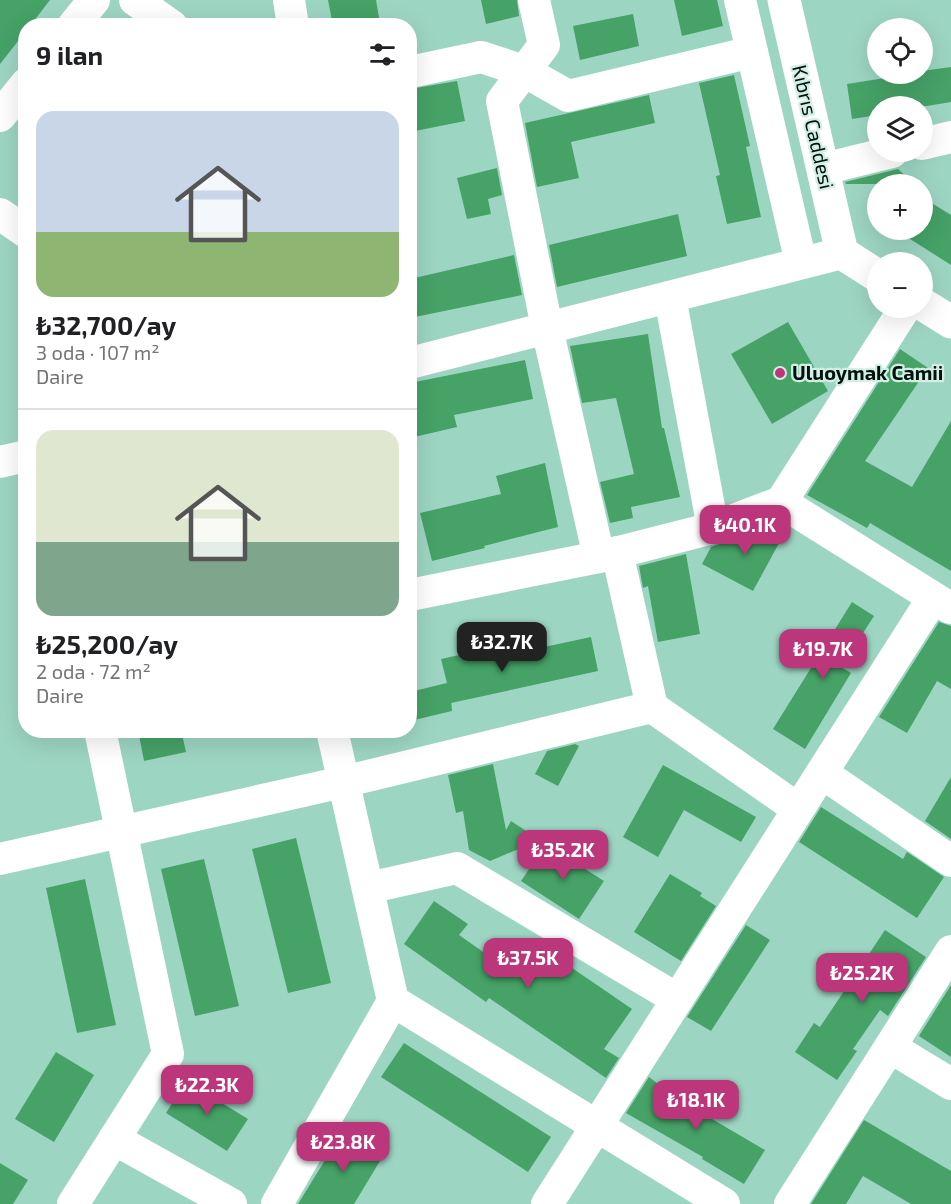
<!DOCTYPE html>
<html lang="tr">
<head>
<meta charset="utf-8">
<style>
  body { margin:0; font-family:"Exo 2",sans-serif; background:#f2f2f2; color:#202124; height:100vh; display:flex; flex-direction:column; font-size:22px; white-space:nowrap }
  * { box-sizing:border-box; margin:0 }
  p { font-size:20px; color:#757577 }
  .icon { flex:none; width:33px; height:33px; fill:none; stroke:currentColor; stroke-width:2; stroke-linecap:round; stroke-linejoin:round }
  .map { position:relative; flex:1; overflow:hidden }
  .details { position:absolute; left:18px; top:18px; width:399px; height:720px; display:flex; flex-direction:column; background:#fff; border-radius:24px; box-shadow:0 6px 24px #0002 }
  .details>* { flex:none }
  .controls { position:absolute; left:867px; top:18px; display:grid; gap:12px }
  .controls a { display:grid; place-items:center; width:66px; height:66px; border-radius:50%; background:#fff; box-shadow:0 6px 24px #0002; font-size:30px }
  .price { position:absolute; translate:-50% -51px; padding:0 14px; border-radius:12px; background:#bb367a; color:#fff; font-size:20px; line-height:39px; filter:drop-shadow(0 2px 3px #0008) }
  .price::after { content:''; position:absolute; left:50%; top:36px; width:18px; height:14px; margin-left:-9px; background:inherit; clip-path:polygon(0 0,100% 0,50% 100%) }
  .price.on { background:#222; color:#fff }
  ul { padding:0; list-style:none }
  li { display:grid; align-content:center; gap:12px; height:318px; padding:0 18px }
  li+li { border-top:2px solid #e0e0e0 }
  li span { display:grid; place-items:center; height:186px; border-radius:18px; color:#555 }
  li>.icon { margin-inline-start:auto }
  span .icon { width:108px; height:108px; fill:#fffc; stroke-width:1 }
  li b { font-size:26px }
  h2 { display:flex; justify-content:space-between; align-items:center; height:72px; padding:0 18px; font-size:26px }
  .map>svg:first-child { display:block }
  .building { fill:#46a267 }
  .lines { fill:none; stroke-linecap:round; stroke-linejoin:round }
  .street { stroke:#fff; stroke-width:32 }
  .secondary { stroke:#fff; stroke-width:33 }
  .poi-dot { fill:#bb367a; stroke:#d3efe5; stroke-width:2 }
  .labels { text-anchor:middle; stroke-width:4.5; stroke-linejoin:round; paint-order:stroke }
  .street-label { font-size:20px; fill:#00120d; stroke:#d3efe5 }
  .poi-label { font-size:20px; font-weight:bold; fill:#00120d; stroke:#d3efe5; text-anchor:start }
</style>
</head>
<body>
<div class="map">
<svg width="951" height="1204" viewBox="0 0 951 1204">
  <rect width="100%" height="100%" fill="#9dd5c3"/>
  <g class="building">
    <polygon points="0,0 50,0 30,26 26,26 26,31 0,64"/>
    <polygon points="328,0 376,0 380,23 366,26 333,26"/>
    <polygon points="481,0 517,0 519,16 486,24"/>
    <polygon points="674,0 717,0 723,26 682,36"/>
    <polygon points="633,14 639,46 580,60 573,26"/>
    <polygon points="951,67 951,102 927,106 878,106 878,115 852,119 847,84 910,74 922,74 922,71"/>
    <polygon points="734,75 750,146 746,147 761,217 727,224 716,176 720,175 699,83"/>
    <polygon points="457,81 465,121 410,132 410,89"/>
    <polygon points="649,95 655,123 571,142 579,178 537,187 525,123"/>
    <polygon points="497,168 502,195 488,199 491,214 467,219 457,178"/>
    <polygon points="898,169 914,184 846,184 845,182"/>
    <polygon points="922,197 951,215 951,265 896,230 922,230"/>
    <polygon points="678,214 687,256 557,287 549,245"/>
    <polygon points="514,255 522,295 410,318 410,279"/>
    <polygon points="788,322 828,391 772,424 731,354"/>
    <polygon points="648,334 662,428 664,428 680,497 631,507 633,518 610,523 600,482 634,474 616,398 582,403 570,346"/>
    <polygon points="900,349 928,368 865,461 912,487 951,421 951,571 870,523 867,528 807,495"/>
    <polygon points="525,360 533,399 454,415 457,427 410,438 410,383"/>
    <polygon points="545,463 558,527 484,546 485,548 432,561 420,513 501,494 496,476"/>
    <polygon points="772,525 785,532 753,591 702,564 711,547"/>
    <polygon points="686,554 700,634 658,642 648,586 643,588 639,566"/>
    <polygon points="852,602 874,616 841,667 851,673 805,749 773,729"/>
    <polygon points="939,622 951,626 951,689 937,681 907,733 879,717"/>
    <polygon points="591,637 598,671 451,703 451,700 452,711 410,721 410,692 447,683 441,659 519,642 521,652"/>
    <polygon points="138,730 181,730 186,752 144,761"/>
    <polygon points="575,744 579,746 558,786 535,774 547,751"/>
    <polygon points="493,764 506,830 511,821 540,840 490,861 469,850 463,811 456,813 448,775"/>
    <polygon points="663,765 756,817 741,842 684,810 658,857 623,837"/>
    <polygon points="951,777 951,839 925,821"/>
    <polygon points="821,807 903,859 907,852 944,877 917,918 799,842"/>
    <polygon points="296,838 331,983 288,993 252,849"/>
    <polygon points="546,844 604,881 579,919 521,881"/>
    <polygon points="204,859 239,1006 195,1016 161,869"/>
    <polygon points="670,874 702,893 700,896 716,906 681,961 634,932"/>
    <polygon points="85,879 116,1025 77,1033 46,888"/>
    <polygon points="434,901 468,924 459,935 516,975 537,944 632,1009 604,1049 619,1058 606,1078 489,998 486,1002 404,944"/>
    <polygon points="746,925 770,940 711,1031 687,1017"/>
    <polygon points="885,930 926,957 888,1016 880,1010 853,1049 857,1051 837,1080 795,1052 814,1023 820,1027"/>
    <polygon points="951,985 951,1057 919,1036"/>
    <polygon points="404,1043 551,1137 528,1172 381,1077"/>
    <polygon points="56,1052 94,1075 54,1142 15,1119"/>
    <polygon points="649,1077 666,1090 714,1117 712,1119 765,1150 744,1184 702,1159 703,1157 626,1113"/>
    <polygon points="186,1081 248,1119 227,1151 166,1113"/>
    <polygon points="864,1120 951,1171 951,1204 911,1204 863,1176 846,1204 811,1204"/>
    <polygon points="343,1131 383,1156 354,1204 298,1204"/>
    <polygon points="0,1163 28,1180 13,1204 0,1204"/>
  </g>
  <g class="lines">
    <g class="street">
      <polyline points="135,0 172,26"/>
      <polyline points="289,0 293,26"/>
      <polyline points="534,0 544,45 502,101 547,328 599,557"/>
      <polyline points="740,0 801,263"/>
      <polyline points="73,26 94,0"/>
      <polyline points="410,72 481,57 524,71 568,96 752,52"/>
      <polyline points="0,116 26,84"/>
      <polyline points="922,144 951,137"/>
      <polyline points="823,169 892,152"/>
      <polyline points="0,214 26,232"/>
      <polyline points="670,297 713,528"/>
      <polyline points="410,363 842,253"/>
      <polyline points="0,462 26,456"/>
      <polyline points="781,502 950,608"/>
      <polyline points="617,552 652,707 798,809"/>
      <polyline points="410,595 599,557 713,528 781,502 905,308"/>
      <polyline points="822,773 951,861"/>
      <polyline points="0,859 343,782 652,707"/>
      <polyline points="368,888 457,868 677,999"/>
      <polyline points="393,1001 724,1204"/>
      <polyline points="890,1047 951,1084"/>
      <polyline points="114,1139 231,1204"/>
      <polyline points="73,1204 168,1054 100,730"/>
      <polyline points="277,1204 393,1001 332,730"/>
      <polyline points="547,1204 933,598"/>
      <polyline points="790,1204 951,951"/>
    </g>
    <g class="secondary">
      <polyline points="784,0 842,253 878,276"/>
      <polyline points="922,304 951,322"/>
    </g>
  </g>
  <circle class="poi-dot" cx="780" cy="373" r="6"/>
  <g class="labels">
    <g class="street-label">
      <text transform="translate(813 127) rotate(77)" y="7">Kıbrıs Caddesi</text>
    </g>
    <g class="poi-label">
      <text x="792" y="380">Uluoymak Camii</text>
    </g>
  </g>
</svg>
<div class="controls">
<a><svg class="icon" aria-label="locate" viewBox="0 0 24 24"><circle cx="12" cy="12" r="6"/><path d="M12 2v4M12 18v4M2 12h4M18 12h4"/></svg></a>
<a><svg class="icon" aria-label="layers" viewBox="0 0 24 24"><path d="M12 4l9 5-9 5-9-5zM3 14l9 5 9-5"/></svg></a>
<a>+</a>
<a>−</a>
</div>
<b class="price" style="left:745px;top:556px">₺40.1K</b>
<b class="price on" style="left:502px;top:673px">₺32.7K</b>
<b class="price" style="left:823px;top:680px">₺19.7K</b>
<b class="price" style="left:563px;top:881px">₺35.2K</b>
<b class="price" style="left:528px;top:989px">₺37.5K</b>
<b class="price" style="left:862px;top:1004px">₺25.2K</b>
<b class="price" style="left:207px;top:1116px">₺22.3K</b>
<b class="price" style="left:696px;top:1131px">₺18.1K</b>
<b class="price" style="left:343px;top:1173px">₺23.8K</b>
<section class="details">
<h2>9 ilan<svg class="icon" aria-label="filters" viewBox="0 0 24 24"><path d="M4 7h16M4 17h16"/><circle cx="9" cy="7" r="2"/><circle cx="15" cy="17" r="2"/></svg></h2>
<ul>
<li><span style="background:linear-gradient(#c9d6e8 65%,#8fb573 0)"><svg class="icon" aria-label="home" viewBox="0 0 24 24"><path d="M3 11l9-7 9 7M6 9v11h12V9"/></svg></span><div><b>₺32,700/ay</b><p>3 oda · 107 m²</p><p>Daire</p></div></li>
<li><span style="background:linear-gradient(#dfe7d0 60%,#7fa58c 0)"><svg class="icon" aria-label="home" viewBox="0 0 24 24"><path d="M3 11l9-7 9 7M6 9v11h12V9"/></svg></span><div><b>₺25,200/ay</b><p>2 oda · 72 m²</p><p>Daire</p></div></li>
</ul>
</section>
</div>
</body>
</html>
